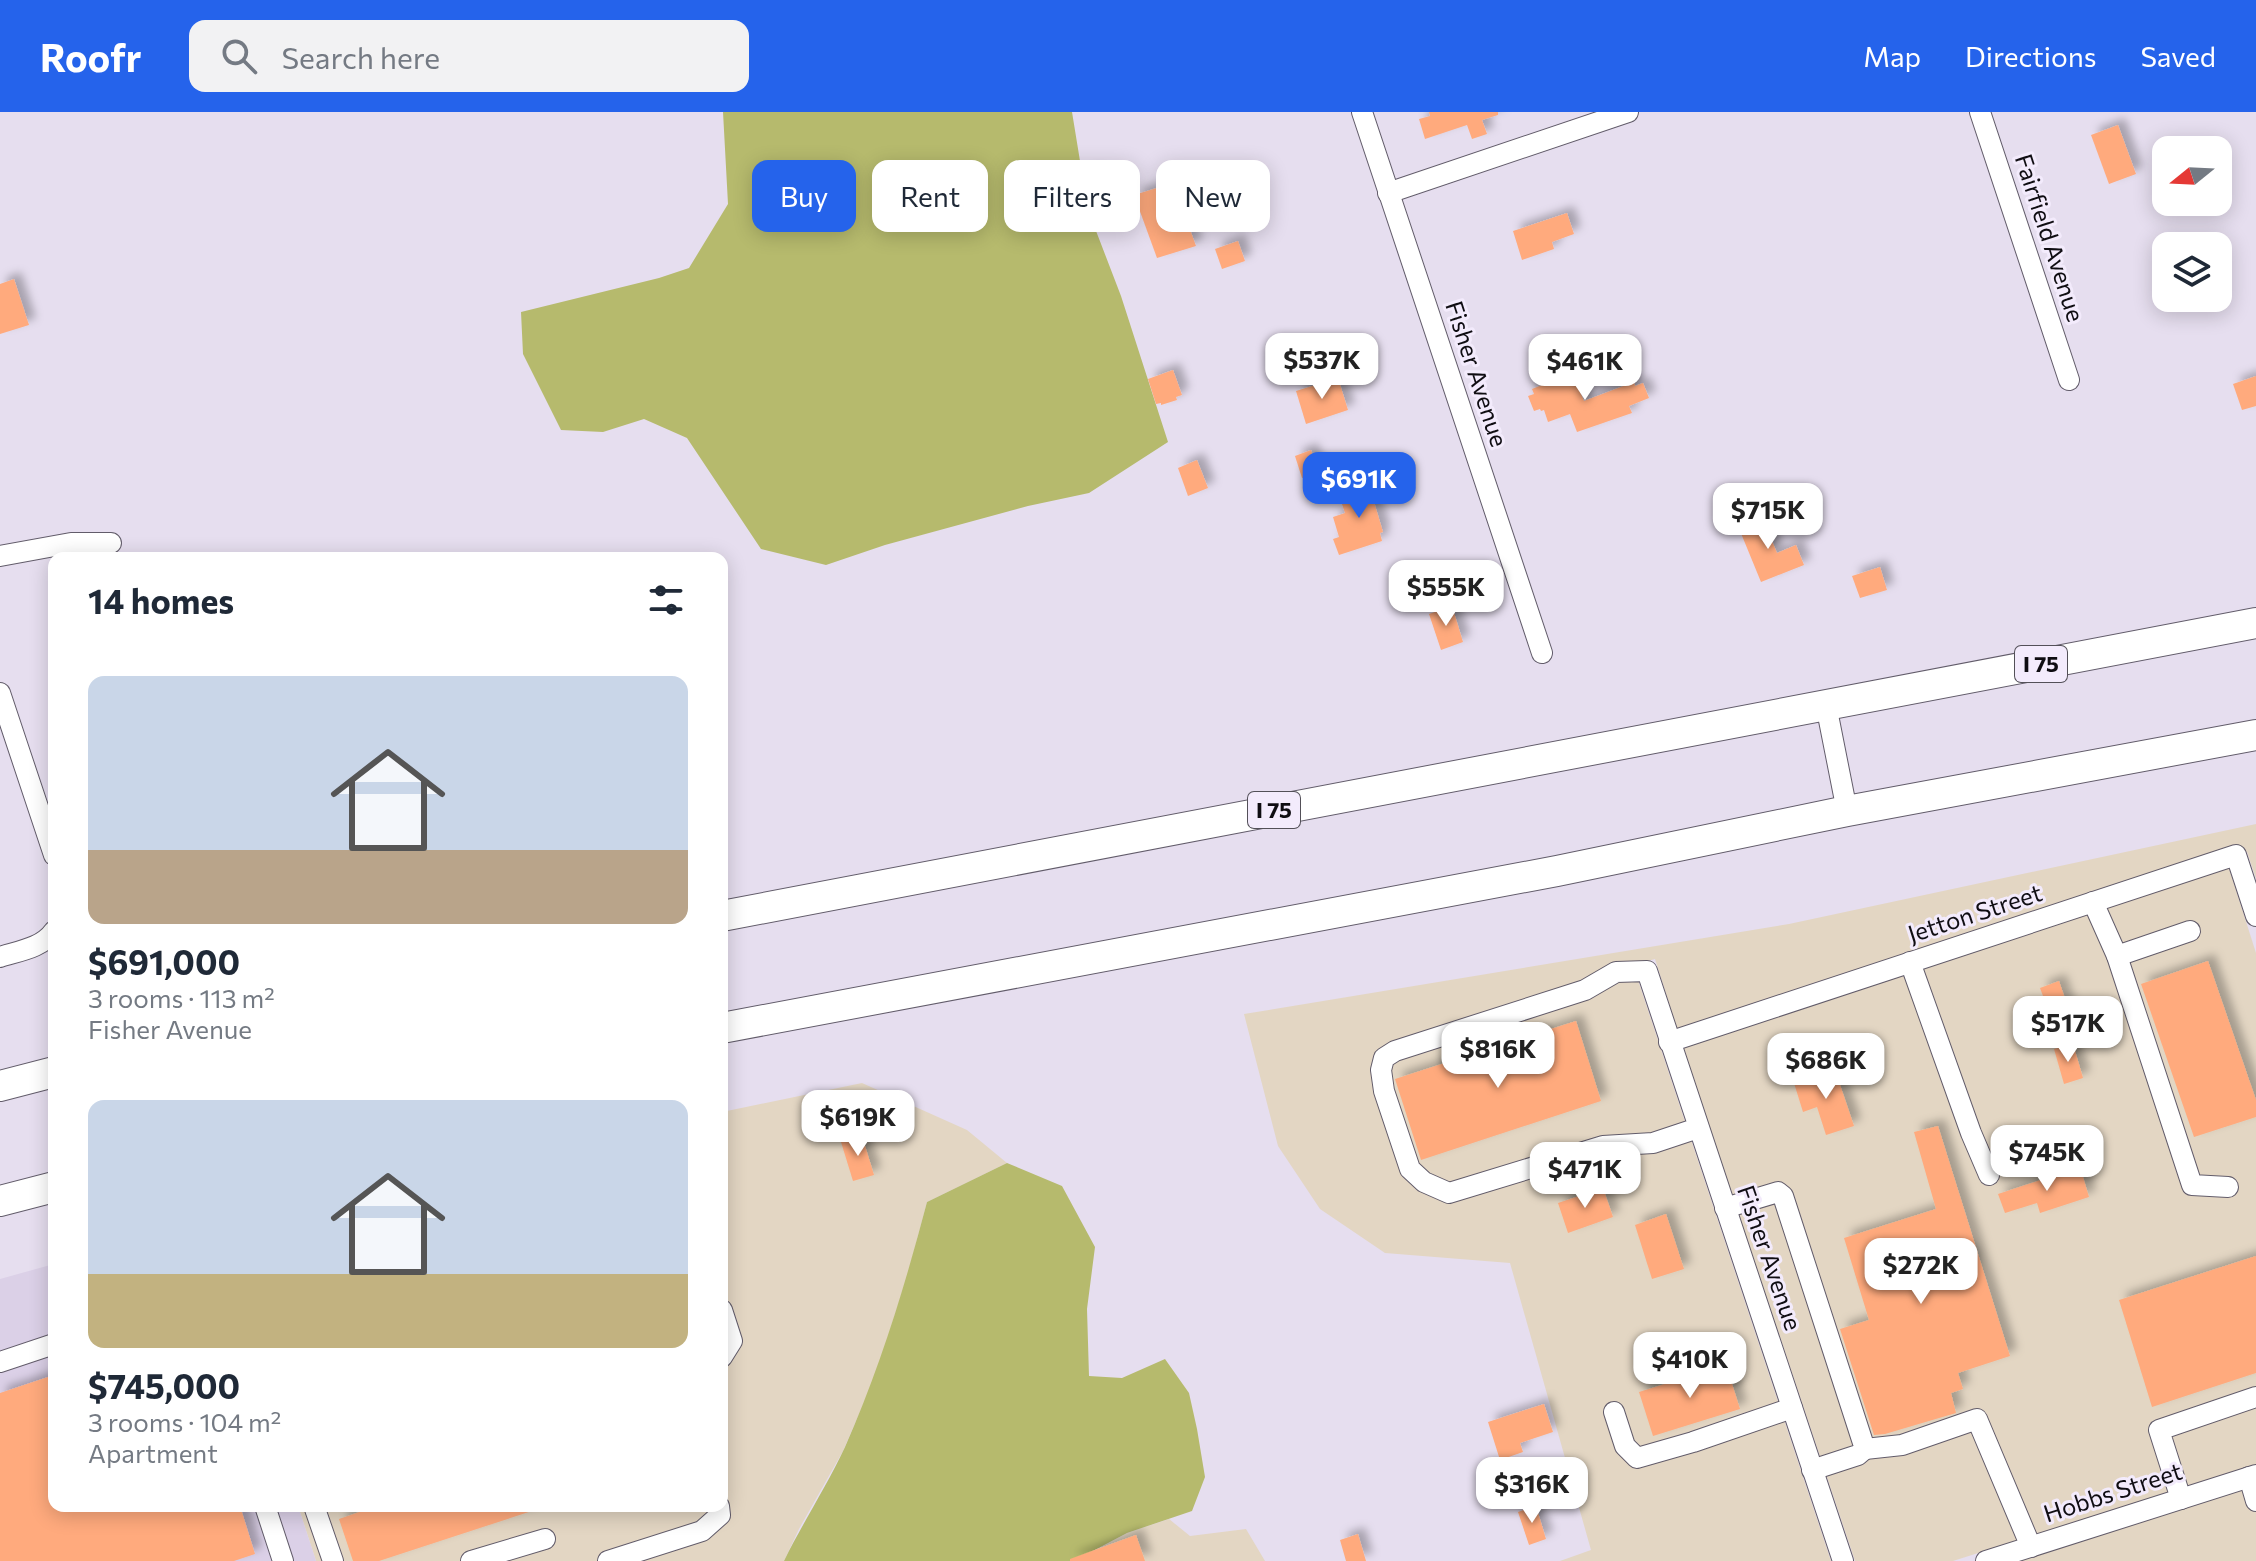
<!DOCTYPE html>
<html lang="en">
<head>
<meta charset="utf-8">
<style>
  body { margin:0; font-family:Commissioner,sans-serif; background:#f2f2f3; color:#1f2937; height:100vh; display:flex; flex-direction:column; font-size:30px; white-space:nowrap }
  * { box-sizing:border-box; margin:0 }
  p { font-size:26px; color:#747a83 }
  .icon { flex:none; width:44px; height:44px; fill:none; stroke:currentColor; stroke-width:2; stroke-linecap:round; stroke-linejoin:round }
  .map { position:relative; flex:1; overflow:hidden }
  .side { position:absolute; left:48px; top:440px; width:680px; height:960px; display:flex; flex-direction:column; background:#fff; border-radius:16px; box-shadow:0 4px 20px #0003 }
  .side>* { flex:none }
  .hud { position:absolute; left:752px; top:48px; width:760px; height:72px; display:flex; gap:16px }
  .needle { width:52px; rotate:252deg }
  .buttons { position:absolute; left:2152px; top:24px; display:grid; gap:16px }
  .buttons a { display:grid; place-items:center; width:80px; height:80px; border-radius:16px; background:#fff; box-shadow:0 4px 20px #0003; font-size:40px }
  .price { position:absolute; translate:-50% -68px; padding:0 18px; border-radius:16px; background:#fff; color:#222; font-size:26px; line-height:52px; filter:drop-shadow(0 2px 4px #0008) }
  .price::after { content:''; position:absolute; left:50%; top:48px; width:24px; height:18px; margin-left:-12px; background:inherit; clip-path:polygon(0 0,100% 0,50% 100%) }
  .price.selected { background:#2563eb; color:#fff }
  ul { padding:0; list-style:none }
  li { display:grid; align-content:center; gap:16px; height:424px; padding:0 40px }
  li span { display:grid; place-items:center; height:248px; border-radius:16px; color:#555 }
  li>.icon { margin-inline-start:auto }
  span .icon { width:144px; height:144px; fill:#fffc; stroke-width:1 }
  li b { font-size:34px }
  h2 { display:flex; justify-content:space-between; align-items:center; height:96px; padding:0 40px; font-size:34px }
  .tag { padding:0 28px; border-radius:16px; background:#fff; box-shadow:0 4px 20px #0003; font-size:28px; line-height:72px }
  .tag.selected { background:#2563eb; color:#fff }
  header { display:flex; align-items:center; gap:48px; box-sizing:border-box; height:112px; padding:0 40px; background:#2563eb; color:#fff }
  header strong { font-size:38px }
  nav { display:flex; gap:44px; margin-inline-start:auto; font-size:28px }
  .search { width:560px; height:72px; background:#f2f2f3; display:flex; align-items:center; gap:20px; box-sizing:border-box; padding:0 28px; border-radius:16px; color:#747a83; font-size:30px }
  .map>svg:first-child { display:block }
  .commercial { fill:#e3d6c3 }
  .built { fill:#dbd0e7 }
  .green { fill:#b6ba6d }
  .building { fill:#ffaa7d; filter:url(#shadow) }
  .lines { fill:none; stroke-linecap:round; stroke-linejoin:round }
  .minor-casing { stroke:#625c6a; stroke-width:22 }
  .highway-casing { stroke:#625c6a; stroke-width:32 }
  .minor { stroke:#fff; stroke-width:20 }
  .highway { stroke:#fff; stroke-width:30 }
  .labels { text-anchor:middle; stroke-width:6; stroke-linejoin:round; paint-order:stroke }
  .shield { fill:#f3ebfc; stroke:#535058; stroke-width:2 }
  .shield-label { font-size:22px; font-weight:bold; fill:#0f0d12 }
  .street-label { font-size:24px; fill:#0f0d12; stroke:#f3ebfc }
</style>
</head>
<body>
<header>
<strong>Roofr</strong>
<div class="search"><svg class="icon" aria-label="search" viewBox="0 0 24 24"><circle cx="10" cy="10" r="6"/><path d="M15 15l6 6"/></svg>Search here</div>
<nav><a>Map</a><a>Directions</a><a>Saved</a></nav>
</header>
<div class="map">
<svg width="2256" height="1449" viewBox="0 0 2256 1449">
  <defs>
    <filter id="shadow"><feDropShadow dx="7" dy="-7" stdDeviation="4" flood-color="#0004"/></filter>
  </defs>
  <rect width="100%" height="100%" fill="#e6deef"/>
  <g class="commercial">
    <polygon points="2256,712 2256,767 2247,740 2233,734 1677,917 1655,847 1633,853 1831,1449 1560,1449 1591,1438 1510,1151 1385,1141 1320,1097 1278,1034 1244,902 1789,812"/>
    <polygon points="2229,756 2256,841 2256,1353 1953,1449 1855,1449 1683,936"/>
    <polygon points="862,971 967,1018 1007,1051 927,1090 907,1165 875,1265 843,1339 799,1417 784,1449 316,1449 298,1394 722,1394 722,1000"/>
    <polygon points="2256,1373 2256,1449 2019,1449"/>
    <polygon points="1169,1407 1190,1424 1246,1417 1265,1449 1075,1449 1127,1421"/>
  </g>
  <polygon class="built" points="54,1152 54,1394 298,1394 316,1449 0,1449 0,1167"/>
  <g class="green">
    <polygon points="723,0 1072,0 1088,98 1121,184 1168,330 1089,381 1028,394 885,433 826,453 761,437 687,326 644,307 603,320 561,318 523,242 521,200 659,166 689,156 728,92"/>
    <path d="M1007 1051 1062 1074 1095 1135 1087 1197 1089 1264 1122 1266 1165 1247 1189 1281 1197 1317 1205 1365 1192 1399 1127 1421 1074 1449H784C803 1410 827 1374 845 1335 880 1256 905 1174 927 1090Z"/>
  </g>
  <g class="building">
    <polygon points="1429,0 1498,0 1498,3 1482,8 1487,22 1472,27 1467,13 1425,27 1419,7 1430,4"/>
    <polygon points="2118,13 2136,62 2109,72 2091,23"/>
    <polygon points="1094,61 1100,79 1079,87 1073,68"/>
    <polygon points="1173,71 1196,134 1157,146 1134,83"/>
    <polygon points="1567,101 1574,122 1552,130 1554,137 1522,148 1513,119"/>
    <polygon points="1238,129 1245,149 1222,157 1215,137"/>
    <polygon points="14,167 29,213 0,222 0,172"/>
    <polygon points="1173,258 1182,283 1176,285 1177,288 1161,293 1161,291 1156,292 1148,267"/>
    <polygon points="1572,261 1584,289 1634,270 1635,274 1643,271 1649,286 1629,294 1632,301 1577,320 1570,302 1548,310 1544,298 1541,299 1540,297 1534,299 1528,284 1534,282 1532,277"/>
    <polygon points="2256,264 2256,294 2242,298 2233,272"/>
    <polygon points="1338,266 1348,298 1306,312 1296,279"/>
    <polygon points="1311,338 1319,361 1302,366 1295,344"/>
    <polygon points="1197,348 1208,376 1188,384 1178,356"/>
    <polygon points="1375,368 1382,388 1374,390 1383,420 1380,421 1382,429 1339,443 1333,427 1339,425 1333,405 1345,401 1340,386 1359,380 1357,374"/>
    <polygon points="1762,405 1777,441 1796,433 1804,453 1761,470 1738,414"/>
    <polygon points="1880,455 1887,478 1860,486 1852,464"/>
    <polygon points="1452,494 1463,530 1441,538 1429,502"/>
    <polygon points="2208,849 2256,988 2256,1005 2194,1025 2141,872"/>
    <polygon points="2059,869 2073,910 2055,916 2040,876"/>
    <polygon points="1576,909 1601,989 1421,1048 1395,967"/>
    <polygon points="2073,932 2083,966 2064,972 2054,937"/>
    <polygon points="1835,958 1854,1014 1826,1023 1817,995 1803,1000 1794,971"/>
    <polygon points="1938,1014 2010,1244 1958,1261 1963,1277 1951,1281 1956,1301 1885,1322 1874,1323 1840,1217 1869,1208 1844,1126 1936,1097 1914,1020"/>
    <polygon points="862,1024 874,1063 853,1069 841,1030"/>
    <polygon points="2080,1055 2089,1085 2040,1101 2037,1091 2005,1101 1998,1082"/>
    <polygon points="1603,1076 1613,1105 1568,1121 1558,1091"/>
    <polygon points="1666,1102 1684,1157 1652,1167 1635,1113"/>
    <polygon points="2256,1144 2256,1261 2152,1295 2119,1188"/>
    <polygon points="1726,1253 1740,1297 1653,1324 1639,1280"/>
    <polygon points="54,1263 54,1394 240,1394 255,1442 234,1449 0,1449 0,1281"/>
    <polygon points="1544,1292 1553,1320 1520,1331 1523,1340 1500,1348 1488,1310"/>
    <polygon points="377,1394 537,1394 538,1397 379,1449 353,1449 339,1407"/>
    <polygon points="1536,1394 1546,1427 1529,1433 1518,1400"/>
    <polygon points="1358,1422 1366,1449 1346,1449 1340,1428"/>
    <polygon points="1136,1423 1145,1449 1070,1449 1070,1447"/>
  </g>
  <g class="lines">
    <defs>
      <g id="minor">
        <polyline points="1362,0 1542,541"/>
        <polyline points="1980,0 2069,268"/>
        <polyline points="1388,81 1628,0"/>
        <polyline points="0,444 71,431 111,431"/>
        <polyline points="0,581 54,743"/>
        <polyline points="1826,593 1847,699"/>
        <polyline points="2093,790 2117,844 2192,1073 2228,1075"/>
        <polyline points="2117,844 2190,819"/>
        <path d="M0 845C19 839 42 836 54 819"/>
        <polyline points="1910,850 1971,1021 1989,1063"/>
        <polyline points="1669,930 2236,743 2256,804"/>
        <polyline points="1698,1016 1653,1031 1603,1034 1449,1081 1424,1070 1410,1057 1384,979 1381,958 1384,946 1395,939 1585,878 1616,860 1647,859 1843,1449"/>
        <polyline points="1725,1096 1778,1080 1783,1084 1865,1337 1858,1343 1812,1358"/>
        <polyline points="722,1198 732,1229 722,1245"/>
        <polyline points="0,1250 54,1232"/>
        <polyline points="1614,1300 1625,1334 1637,1346 1693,1330 1792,1296"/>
        <polyline points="1865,1337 1902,1333 1977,1307 2031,1435"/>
        <polyline points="2249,1365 2256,1389"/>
        <polyline points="2181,1387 2159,1318 2256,1285"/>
        <polyline points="265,1394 283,1449"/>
        <polyline points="314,1394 333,1449"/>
        <polyline points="471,1449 545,1427"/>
        <polyline points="608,1449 702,1419 720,1403 719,1394"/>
        <polyline points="1986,1449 2256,1363"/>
      </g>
      <g id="highway">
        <polyline points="722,804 2256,511"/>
        <polyline points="722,916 1557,759 1847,699 2256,623"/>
        <polyline points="0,974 54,960"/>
        <polyline points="0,1089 54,1075"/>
      </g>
    </defs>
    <use href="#minor" class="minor-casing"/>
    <use href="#highway" class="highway-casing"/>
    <use href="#minor" class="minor"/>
    <use href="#highway" class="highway"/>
  </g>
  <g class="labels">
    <g class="shield">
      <rect x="2015" y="534" width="52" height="36" rx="6"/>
      <rect x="1248" y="680" width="52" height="36" rx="6"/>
    </g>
    <g class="shield-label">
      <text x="2041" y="560">I 75</text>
      <text x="1274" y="706">I 75</text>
    </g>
    <g class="street-label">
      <text transform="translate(2049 126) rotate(72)" y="8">Fairfield Avenue</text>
      <text transform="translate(1476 262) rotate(72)" y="8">Fisher Avenue</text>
      <text transform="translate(1975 802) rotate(-18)" y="8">Jetton Street</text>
      <text transform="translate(1769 1146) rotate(71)" y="8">Fisher Avenue</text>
      <text transform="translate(2113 1381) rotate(-18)" y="8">Hobbs Street</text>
    </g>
  </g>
</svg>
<div class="buttons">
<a><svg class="needle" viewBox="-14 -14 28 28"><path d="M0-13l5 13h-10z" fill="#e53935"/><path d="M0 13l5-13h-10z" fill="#747a83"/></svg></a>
<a><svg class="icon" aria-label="layers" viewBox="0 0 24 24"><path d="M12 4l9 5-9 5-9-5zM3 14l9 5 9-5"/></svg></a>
</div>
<b class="price" style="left:1322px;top:289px">$537K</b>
<b class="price" style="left:1585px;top:290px">$461K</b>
<b class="price selected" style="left:1359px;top:408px">$691K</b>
<b class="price" style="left:1768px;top:439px">$715K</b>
<b class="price" style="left:1446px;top:516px">$555K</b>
<b class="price" style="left:2068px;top:952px">$517K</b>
<b class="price" style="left:1498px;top:978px">$816K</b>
<b class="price" style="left:1826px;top:989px">$686K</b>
<b class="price" style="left:858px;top:1046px">$619K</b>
<b class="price" style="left:2047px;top:1081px">$745K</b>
<b class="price" style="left:1585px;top:1098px">$471K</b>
<b class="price" style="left:1921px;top:1194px">$272K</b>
<b class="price" style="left:1690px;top:1288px">$410K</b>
<b class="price" style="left:1532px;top:1413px">$316K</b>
<div class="hud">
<a class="tag selected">Buy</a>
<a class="tag">Rent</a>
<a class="tag">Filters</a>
<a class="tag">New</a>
</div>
<section class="side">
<h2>14 homes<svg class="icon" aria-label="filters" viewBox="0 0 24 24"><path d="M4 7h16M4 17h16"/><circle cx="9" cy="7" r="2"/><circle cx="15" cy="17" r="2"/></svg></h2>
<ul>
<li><span style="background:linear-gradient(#c9d6e8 70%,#b9a48a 0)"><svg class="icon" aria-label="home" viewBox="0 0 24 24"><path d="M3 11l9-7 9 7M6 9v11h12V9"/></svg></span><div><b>$691,000</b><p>3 rooms · 113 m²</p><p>Fisher Avenue</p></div></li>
<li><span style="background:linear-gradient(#c9d6e8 70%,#c2b280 0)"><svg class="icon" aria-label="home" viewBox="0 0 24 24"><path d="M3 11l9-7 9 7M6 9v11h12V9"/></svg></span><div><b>$745,000</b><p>3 rooms · 104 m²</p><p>Apartment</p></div></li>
</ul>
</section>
</div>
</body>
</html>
